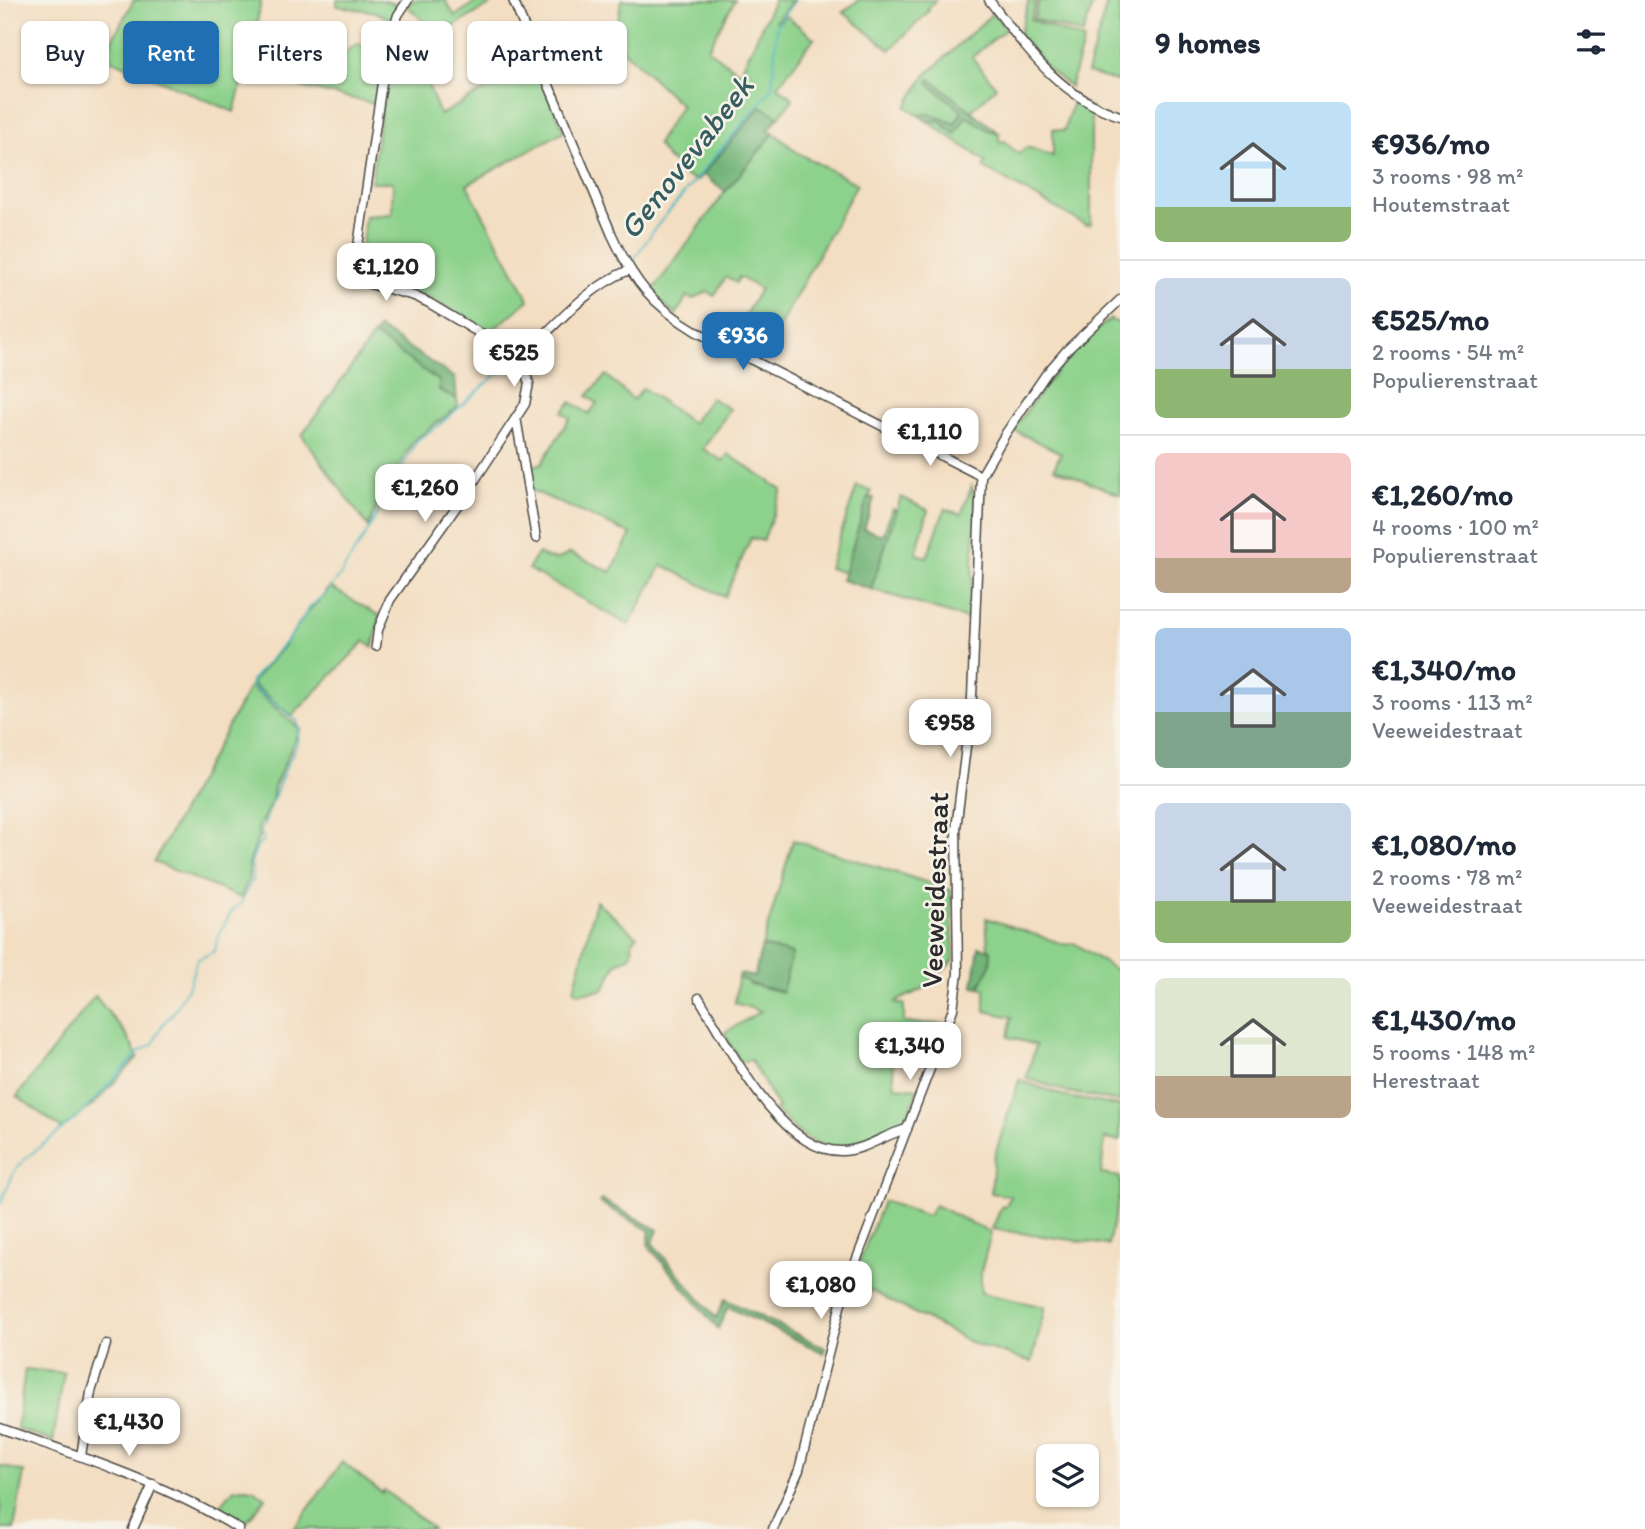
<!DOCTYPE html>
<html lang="en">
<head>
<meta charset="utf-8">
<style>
  body { margin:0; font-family:Itim,sans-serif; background:#f2f2f3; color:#1f2937; height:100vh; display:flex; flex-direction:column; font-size:26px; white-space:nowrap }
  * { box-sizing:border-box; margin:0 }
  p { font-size:23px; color:#747a83 }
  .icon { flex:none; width:38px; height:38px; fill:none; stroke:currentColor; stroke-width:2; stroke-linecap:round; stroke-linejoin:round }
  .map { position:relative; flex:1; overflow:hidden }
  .sheet { display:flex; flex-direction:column; background:#fff; width:525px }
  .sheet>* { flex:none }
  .guide { position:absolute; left:21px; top:21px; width:665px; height:63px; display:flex; gap:14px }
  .buttons { position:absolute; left:1036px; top:1444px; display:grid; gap:14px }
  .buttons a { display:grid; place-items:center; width:63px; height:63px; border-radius:10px; background:#fff; box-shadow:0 2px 5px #0004; font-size:35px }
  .price { position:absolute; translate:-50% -60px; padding:0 16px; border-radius:14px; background:#fff; color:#222; font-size:23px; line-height:46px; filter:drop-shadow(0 2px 4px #0008) }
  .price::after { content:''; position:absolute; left:50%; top:42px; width:21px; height:16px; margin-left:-10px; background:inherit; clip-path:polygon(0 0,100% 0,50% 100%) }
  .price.on { background:#1f6fb2; color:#fff }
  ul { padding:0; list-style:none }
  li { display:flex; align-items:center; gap:21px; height:175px; padding:0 35px }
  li+li { border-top:2px solid #e0e1e3 }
  li span { display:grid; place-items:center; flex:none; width:196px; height:140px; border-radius:10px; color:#555 }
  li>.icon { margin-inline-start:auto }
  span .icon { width:84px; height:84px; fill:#fffc; stroke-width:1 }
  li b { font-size:30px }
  h2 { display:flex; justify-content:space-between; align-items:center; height:84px; padding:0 35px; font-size:30px }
  .chip { padding:0 24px; border-radius:10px; background:#fff; box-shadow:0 2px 5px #0004; font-size:24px; line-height:63px }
  .chip.on { background:#1f6fb2; color:#fff }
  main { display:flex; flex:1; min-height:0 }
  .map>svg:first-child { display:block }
  .green { fill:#8dd28c; stroke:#5c7e5c; stroke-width:2 }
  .forest { fill:#72b478; stroke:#4e7052; stroke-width:2 }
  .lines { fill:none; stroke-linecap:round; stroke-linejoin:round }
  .stream { stroke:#4ab9bf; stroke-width:2 }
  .minor-casing { stroke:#494642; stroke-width:11 }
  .minor { stroke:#fff; stroke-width:8 }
  .labels { text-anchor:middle; stroke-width:5; stroke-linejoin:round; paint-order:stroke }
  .street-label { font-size:30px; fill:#2b2b2b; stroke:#f7f3e8 }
  .water-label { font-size:32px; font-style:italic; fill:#365d5f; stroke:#f7f3e8 }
</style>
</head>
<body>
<main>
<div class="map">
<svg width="1120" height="1529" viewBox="0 0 1120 1529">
  <rect width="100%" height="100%" fill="#f7f3e8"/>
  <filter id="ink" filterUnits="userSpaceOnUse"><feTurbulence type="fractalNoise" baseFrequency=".0143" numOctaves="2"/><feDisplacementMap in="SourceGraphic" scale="14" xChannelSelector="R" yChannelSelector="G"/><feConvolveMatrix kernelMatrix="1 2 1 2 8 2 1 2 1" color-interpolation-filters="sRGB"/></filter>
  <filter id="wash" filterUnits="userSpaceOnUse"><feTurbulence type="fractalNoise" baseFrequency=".00686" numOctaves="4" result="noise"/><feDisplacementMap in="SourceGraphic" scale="28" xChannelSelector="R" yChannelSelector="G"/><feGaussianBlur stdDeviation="1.57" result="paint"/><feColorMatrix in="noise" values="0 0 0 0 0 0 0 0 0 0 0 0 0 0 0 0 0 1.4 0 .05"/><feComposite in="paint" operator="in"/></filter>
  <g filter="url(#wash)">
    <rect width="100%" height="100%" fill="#f3dec2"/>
    <g class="green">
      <polygon points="134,0 261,0 255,34 267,37 263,63 325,74 331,57 345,53 356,44 383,48 376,104 244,74 234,112 103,56"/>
      <polygon points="337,0 382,0 400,5 391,20 376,12 337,6"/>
      <polygon points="413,0 445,0 455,16 479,0 498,0 439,35 408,7"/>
      <polygon points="621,0 735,0 708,49 740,73 774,0 793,0 776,21 781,21 785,15 814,38 778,86 793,99 779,117 761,106 697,181 681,174 675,164 667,158 657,144 681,105 615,42"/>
      <polygon points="859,0 936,0 927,9 929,11 890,50 843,12"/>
      <polygon points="1029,0 1036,0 1031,20 1084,40 1070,87 1046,67 1019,35"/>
      <polygon points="1039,0 1094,0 1083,34 1034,19"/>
      <polygon points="1108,0 1120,0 1120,82 1087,73"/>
      <polygon points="993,13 1006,29 972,57 996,87 970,112 930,79 928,83 962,111 955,124 930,114 918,115 906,107 925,76"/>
      <polygon points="530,49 564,131 467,185 529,300 488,334 430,299 358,277 365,216 392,214 393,182 371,182 388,61 420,64 440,115 509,77 514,58"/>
      <polygon points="1074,98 1091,108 1091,224 1086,225 984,168 985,161 927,121 939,121 955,134 966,116 990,131 998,132 1000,143 1004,141 1018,154 1027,147 1053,156 1053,129 1064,131"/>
      <polygon points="774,133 798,153 857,184 761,360 728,345 760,289 739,277 736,283 726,277 714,296 708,292 692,299 687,296 676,315 651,293 725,192"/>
      <path d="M1110 319 1120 324V495L1054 468 1061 453 1013 430C1044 385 1067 354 1110 319Z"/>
      <polygon points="374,335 439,381 439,390 457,399 458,407 413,441 378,503 368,527 302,435"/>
      <polygon points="606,375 633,400 643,388 692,423 711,398 730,409 703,449 723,461 728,454 782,490 763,541 751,538 725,597 662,565 629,625 528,569 539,553 544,557 557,560 570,553 611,572 631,534 531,490 527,466 541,464 570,418 562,412 571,402 589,414 597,403 587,396"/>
      <polygon points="857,486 871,491 845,573 829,568"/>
      <polygon points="972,486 976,506 970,620 871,589 901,497 928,510 916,554 927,557 945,509 961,514"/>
      <polygon points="330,587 380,616 373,647 365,641 292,716 251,683 282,648 307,612 326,594 325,592"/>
      <polygon points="250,686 300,729 274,787 272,801 258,829 259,836 249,863 249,877 241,898 154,862"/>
      <path d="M793 840 951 890 954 960 923 989 895 1002 896 1004H904V1023L943 1024 932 1057H892L895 1087 918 1089 905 1123C874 1138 843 1159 808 1139 796 1133 785 1119 775 1110L778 1108 751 1060 740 1062 724 1033 761 1011 735 1003 738 978 749 981V984L782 992 792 954 762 946Z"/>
      <path d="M596 901 637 936 632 942C634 958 629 957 617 963L603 990 578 993 574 990Z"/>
      <polygon points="986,918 1066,945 1074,943 1120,973 1120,1102 1068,1092 1026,1078 1036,1045 1008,1037 1012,1017 985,1011 985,989 979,987 990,967 991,950 988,948"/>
      <polygon points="95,996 126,1034 138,1057 95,1103 62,1129 17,1096"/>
      <polygon points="1019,1080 1067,1097 1120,1106 1120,1141 1105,1139 1101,1174 1120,1177 1120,1192 1108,1245 992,1229 1002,1206 1005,1207 1011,1196 991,1193 994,1158"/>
      <polygon points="883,1201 928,1216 935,1205 991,1233 981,1272 981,1293 1045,1307 1032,1362 974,1344 852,1281"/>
      <polygon points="25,1369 64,1373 53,1442 17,1429"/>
      <polygon points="342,1462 382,1493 384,1490 433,1529 294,1529"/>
      <polygon points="0,1466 24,1472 14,1529 0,1529"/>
      <polygon points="245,1488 253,1489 266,1498 243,1526 218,1509 234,1489"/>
    </g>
    <g class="forest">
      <polygon points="930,79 998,132 990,131 966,116 955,134 939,121 927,121 918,115 930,114 955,124 962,111 928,83"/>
      <polygon points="761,106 779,117 769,129 774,133 725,192 703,174"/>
      <polygon points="379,328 455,378 457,399 439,390 439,381 374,335"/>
      <polygon points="868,497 874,498 864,529 883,535 892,509 897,510 871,589 842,580"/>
      <polygon points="762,946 792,954 782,992 748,983 748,981 738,978 740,974 754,977"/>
      <polygon points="979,947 991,950 990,967 979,987 973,986"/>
      <polygon points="602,1200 658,1230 652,1243 716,1318 725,1299 825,1348 824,1353 728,1307 718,1329 652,1250 648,1244 650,1231 600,1203"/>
    </g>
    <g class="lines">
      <g class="stream">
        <polyline points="632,262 656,227 772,88 777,25 795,0"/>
        <path d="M0 1204 15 1170 25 1159 82 1113 139 1052 153 1044 162 1025 173 1013 189 985 197 960 215 951C218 931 224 926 233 909L240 905 253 877 251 863 257 847 264 840 261 832C269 812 275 793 283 774 289 757 303 742 297 721L250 685 251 681 289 638 310 607 328 591 339 577 368 531 417 440 438 426 511 362"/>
      </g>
    </g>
  </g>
  <g filter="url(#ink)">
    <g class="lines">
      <defs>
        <g id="minor">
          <path d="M513 0 612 235C634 282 652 305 697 332L981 476"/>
          <path d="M989 0C1026 48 1059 97 1120 116"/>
          <path d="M522 364 526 353C557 323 588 287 629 270"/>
          <polyline points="516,417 536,538"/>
          <polyline points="376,646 378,630 390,600 469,489 525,404 529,383 522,364 486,337 429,303 414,296 351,279 354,273 387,49 398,15 408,0"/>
          <path d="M699 998C728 1044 779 1152 841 1151 865 1151 885 1134 907 1129"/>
          <path d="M0 1428C82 1457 164 1483 239 1529"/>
          <polyline points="81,1456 91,1392 106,1344"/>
          <polyline points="133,1529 153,1484"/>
          <polyline points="773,1529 799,1470 843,1295 953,1009 958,973 956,829 972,697 981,476 1006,433 1046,374 1066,351 1120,300"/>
        </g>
      </defs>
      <use href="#minor" class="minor-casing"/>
      <use href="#minor" class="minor"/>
    </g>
  </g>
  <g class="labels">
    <g class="street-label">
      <text transform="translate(935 890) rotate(-88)" y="10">Veeweidestraat</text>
    </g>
    <g class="water-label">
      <text transform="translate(686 157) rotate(-52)" y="11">Genovevabeek</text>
    </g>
  </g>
</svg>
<div class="buttons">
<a><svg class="icon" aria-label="layers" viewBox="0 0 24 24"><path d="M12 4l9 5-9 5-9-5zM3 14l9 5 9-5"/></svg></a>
</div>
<b class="price" style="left:386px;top:303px">€1,120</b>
<b class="price on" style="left:743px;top:372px">€936</b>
<b class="price" style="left:514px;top:389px">€525</b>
<b class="price" style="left:930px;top:468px">€1,110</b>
<b class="price" style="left:425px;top:524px">€1,260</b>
<b class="price" style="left:950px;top:759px">€958</b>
<b class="price" style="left:910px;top:1082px">€1,340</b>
<b class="price" style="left:821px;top:1321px">€1,080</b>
<b class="price" style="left:129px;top:1458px">€1,430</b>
<div class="guide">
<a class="chip">Buy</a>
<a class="chip on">Rent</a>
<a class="chip">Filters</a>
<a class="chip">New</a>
<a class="chip">Apartment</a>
</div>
</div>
<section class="sheet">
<h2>9 homes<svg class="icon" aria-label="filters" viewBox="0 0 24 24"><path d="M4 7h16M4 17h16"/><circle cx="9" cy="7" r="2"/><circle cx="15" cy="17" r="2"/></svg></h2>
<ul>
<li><span style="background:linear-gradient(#bfe0f5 75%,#8fb573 0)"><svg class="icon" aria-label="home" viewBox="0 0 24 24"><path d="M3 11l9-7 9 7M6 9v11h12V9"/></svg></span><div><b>€936/mo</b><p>3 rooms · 98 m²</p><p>Houtemstraat</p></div></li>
<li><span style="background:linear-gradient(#c9d6e8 65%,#8fb573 0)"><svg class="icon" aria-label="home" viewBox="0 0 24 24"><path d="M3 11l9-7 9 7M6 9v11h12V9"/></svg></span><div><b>€525/mo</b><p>2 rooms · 54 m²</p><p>Populierenstraat</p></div></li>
<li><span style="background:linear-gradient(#f6c9c9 75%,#b9a48a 0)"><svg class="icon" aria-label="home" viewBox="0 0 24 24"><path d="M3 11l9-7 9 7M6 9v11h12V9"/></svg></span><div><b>€1,260/mo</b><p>4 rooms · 100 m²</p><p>Populierenstraat</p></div></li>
<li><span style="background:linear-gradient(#a9c7e8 60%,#7fa58c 0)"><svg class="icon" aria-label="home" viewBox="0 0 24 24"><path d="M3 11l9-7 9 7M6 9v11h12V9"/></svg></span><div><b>€1,340/mo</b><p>3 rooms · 113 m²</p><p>Veeweidestraat</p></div></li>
<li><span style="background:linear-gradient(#c9d6e8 70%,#8fb573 0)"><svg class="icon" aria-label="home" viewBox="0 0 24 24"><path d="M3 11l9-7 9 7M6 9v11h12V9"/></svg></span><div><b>€1,080/mo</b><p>2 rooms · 78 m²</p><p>Veeweidestraat</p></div></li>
<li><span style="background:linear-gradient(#dfe7d0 70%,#b9a48a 0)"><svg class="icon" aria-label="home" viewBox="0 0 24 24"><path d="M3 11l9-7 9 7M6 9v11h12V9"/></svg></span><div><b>€1,430/mo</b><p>5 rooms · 148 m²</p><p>Herestraat</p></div></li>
</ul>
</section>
</main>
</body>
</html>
